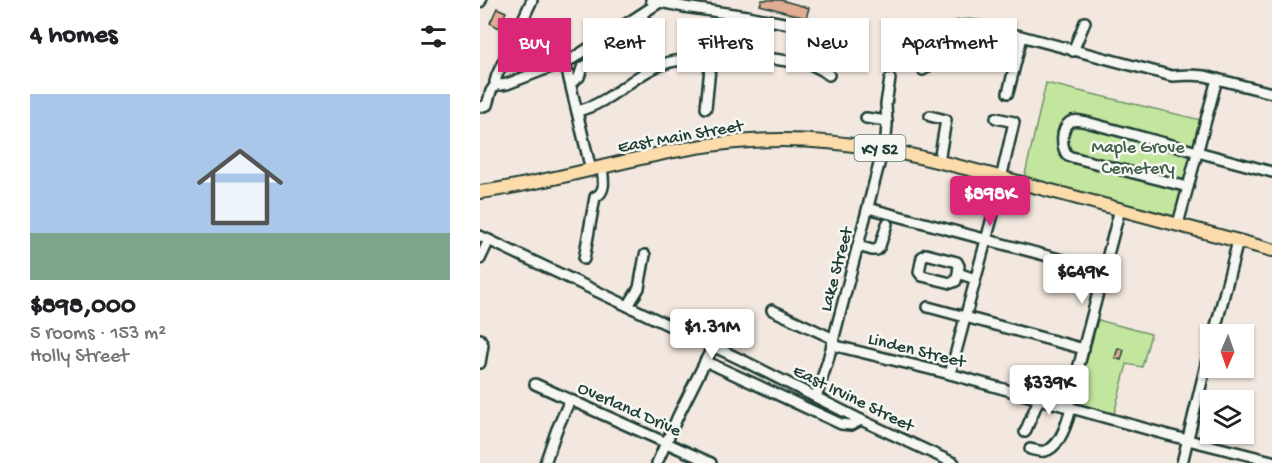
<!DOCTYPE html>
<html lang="en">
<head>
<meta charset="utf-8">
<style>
  body { margin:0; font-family:"Gochi Hand",sans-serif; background:#f2f2f2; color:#202124; height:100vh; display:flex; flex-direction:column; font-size:22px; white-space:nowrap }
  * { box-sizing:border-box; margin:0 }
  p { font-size:20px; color:#757577 }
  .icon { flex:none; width:33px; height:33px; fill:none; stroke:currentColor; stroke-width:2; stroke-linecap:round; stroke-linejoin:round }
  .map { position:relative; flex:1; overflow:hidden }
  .drawer { display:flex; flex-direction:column; background:#fff; width:480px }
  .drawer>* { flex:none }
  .top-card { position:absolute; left:18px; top:18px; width:570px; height:54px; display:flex; gap:12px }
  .needle { width:39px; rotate:182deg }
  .tools { position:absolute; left:720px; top:324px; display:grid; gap:12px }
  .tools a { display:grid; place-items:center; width:54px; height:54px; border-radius:0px; background:#fff; box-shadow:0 2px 4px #0004; font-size:30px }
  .price { position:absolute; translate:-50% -51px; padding:0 14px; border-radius:6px; background:#fff; color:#222; font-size:20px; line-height:39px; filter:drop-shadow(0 2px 3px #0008) }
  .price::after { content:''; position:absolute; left:50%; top:36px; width:18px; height:14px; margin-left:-9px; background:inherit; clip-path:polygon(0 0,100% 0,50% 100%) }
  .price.on { background:#db2777; color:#fff }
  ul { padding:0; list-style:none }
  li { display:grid; align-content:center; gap:12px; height:318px; padding:0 30px }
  li span { display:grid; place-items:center; height:186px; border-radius:0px; color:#555 }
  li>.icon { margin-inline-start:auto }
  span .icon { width:108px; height:108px; fill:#fffc; stroke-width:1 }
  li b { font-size:26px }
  h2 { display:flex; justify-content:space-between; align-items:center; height:72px; padding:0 30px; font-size:26px }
  .chip { padding:0 21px; border-radius:0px; background:#fff; box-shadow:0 2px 4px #0004; font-size:21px; line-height:54px }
  .chip.on { background:#db2777; color:#fff }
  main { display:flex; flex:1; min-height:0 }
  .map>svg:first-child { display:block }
  .green { fill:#c3e69f; stroke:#71926a; stroke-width:1.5 }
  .building { fill:#e1ae93; stroke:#1f3d34; stroke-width:1.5 }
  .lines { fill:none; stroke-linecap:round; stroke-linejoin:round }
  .minor-casing { stroke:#1f3d34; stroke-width:14 }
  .major-casing { stroke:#1f3d34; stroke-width:16 }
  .minor { stroke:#f6f6f2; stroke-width:9 }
  .major { stroke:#fddcac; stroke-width:12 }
  .labels { text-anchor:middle; stroke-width:5; stroke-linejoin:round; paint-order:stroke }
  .shield { fill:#f6f6f2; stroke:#60746d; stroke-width:1.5 }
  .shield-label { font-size:16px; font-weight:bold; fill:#1f3d34 }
  .street-label { font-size:18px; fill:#1f3d34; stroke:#f6f6f2 }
  .park-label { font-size:18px; fill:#405f49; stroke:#f6f6f2 }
</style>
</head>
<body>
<main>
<section class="drawer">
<h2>4 homes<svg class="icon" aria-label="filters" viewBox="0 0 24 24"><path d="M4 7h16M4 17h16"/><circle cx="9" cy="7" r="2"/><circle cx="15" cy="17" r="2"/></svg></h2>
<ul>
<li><span style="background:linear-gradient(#a9c7e8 75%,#7fa58c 0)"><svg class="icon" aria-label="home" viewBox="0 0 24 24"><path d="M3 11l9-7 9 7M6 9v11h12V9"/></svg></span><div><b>$898,000</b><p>5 rooms · 153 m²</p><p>Holly Street</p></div></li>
</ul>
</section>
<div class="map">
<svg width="792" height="463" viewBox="0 0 792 463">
  <rect width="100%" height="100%" fill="#f2e8df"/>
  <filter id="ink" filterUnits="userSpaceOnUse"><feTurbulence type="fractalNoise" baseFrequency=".0167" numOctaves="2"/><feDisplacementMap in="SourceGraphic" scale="12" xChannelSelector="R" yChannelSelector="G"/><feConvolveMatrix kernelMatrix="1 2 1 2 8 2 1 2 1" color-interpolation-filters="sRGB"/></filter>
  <g filter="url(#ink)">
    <g class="green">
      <polygon points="566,83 721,120 695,216 544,179"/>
      <polygon points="618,320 671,334 662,367 647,364 634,414 595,403"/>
    </g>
    <g class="building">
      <polygon points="282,0 301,0 329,8 326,18 280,5"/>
      <polygon points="17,8 26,12 19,28 10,23"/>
      <polygon points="638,348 644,350 641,360 635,358"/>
    </g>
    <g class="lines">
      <defs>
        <g id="minor">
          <polyline points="171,0 204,7 267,16 325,27"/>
          <polyline points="0,2 1,0"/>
          <polyline points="593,51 605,22"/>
          <polyline points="85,62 111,170"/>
          <path d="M443 70 455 61 463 53 472 29C484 23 501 27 514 29L692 76 710 75 725 76 792 93"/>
          <polyline points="91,83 99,77 102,68 165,27 166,23 161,15"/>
          <polyline points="16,84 21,85 27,84 92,59 180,2"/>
          <polyline points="528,93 542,37"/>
          <polyline points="0,107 7,105 11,91 16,84 15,82 17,75 52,0"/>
          <polyline points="226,108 231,58"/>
          <path d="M97 111C134 103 158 67 195 61L261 56 293 59 330 64 342 70 349 75"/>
          <polyline points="450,116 466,120 459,161"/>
          <polyline points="386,118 407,121"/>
          <polyline points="405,149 407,125 406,104 410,79"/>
          <path d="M708 187 588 156C581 148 580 129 590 122 595 119 601 121 606 122L792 172"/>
          <polyline points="388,208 624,271"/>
          <polyline points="698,224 737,79"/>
          <polyline points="0,236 262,360 381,420 474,463"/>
          <polyline points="378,246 392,250 397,250 400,246 407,224"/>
          <polyline points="0,259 9,240"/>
          <path d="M104 259 115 197C127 192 123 178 122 167"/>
          <polyline points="478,273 479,266 477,262 446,254 442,257 439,272 442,276 471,283 476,281 478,273 495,279"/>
          <polyline points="148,306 159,288 165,255"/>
          <polyline points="448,307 604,349"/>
          <polyline points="292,310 354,339"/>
          <polyline points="734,334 758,241"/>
          <polyline points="0,339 3,345 0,363"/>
          <polyline points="352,345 470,374 688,435 792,461"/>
          <polyline points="225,361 361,424 371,425 381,420"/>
          <polyline points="470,374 512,218 534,122 516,118"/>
          <polyline points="55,384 231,463"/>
          <polyline points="336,397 348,360 403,149"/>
          <polyline points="588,407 640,209"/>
          <polyline points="545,432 559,399"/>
          <path d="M550 449C554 450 561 452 565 451 580 448 588 420 591 408"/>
          <polyline points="65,463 77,429 90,400"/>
          <polyline points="177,463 198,416 233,346"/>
          <polyline points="702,463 730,348"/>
        </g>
        <path id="major" d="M0 192C91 180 179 146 271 141 366 135 448 158 538 182 623 204 707 228 792 250"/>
      </defs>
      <use href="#minor" class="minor-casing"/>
      <use href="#major" class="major-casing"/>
      <use href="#minor" class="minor"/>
      <use href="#major" class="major"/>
    </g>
  </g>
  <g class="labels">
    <rect class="shield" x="374.5" y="135" width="51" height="26" rx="4.5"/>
    <g class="shield-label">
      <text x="400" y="154">KY 52</text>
    </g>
    <g class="street-label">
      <text transform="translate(200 135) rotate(-10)" y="6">East Main Street</text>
      <text transform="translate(355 269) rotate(-75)" y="6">Lake Street</text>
      <text transform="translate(437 349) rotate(14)" y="6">Linden Street</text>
      <text transform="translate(374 397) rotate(26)" y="6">East Irvine Street</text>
      <text transform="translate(150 408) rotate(24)" y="6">Overland Drive</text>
    </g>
    <g class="park-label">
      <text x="658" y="152">Maple Grove<tspan x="658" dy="21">Cemetery</tspan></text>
    </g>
  </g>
</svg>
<div class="tools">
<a><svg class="needle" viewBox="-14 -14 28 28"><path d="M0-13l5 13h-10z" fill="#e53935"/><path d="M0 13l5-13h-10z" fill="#757577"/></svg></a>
<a><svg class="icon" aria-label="layers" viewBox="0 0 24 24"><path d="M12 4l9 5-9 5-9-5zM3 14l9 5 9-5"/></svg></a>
</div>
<b class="price on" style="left:510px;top:227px">$898K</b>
<b class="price" style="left:602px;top:305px">$649K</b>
<b class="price" style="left:232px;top:360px">$1.31M</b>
<b class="price" style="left:569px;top:416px">$339K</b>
<div class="top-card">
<a class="chip on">Buy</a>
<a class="chip">Rent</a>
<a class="chip">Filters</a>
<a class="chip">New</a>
<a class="chip">Apartment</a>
</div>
</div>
</main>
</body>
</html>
